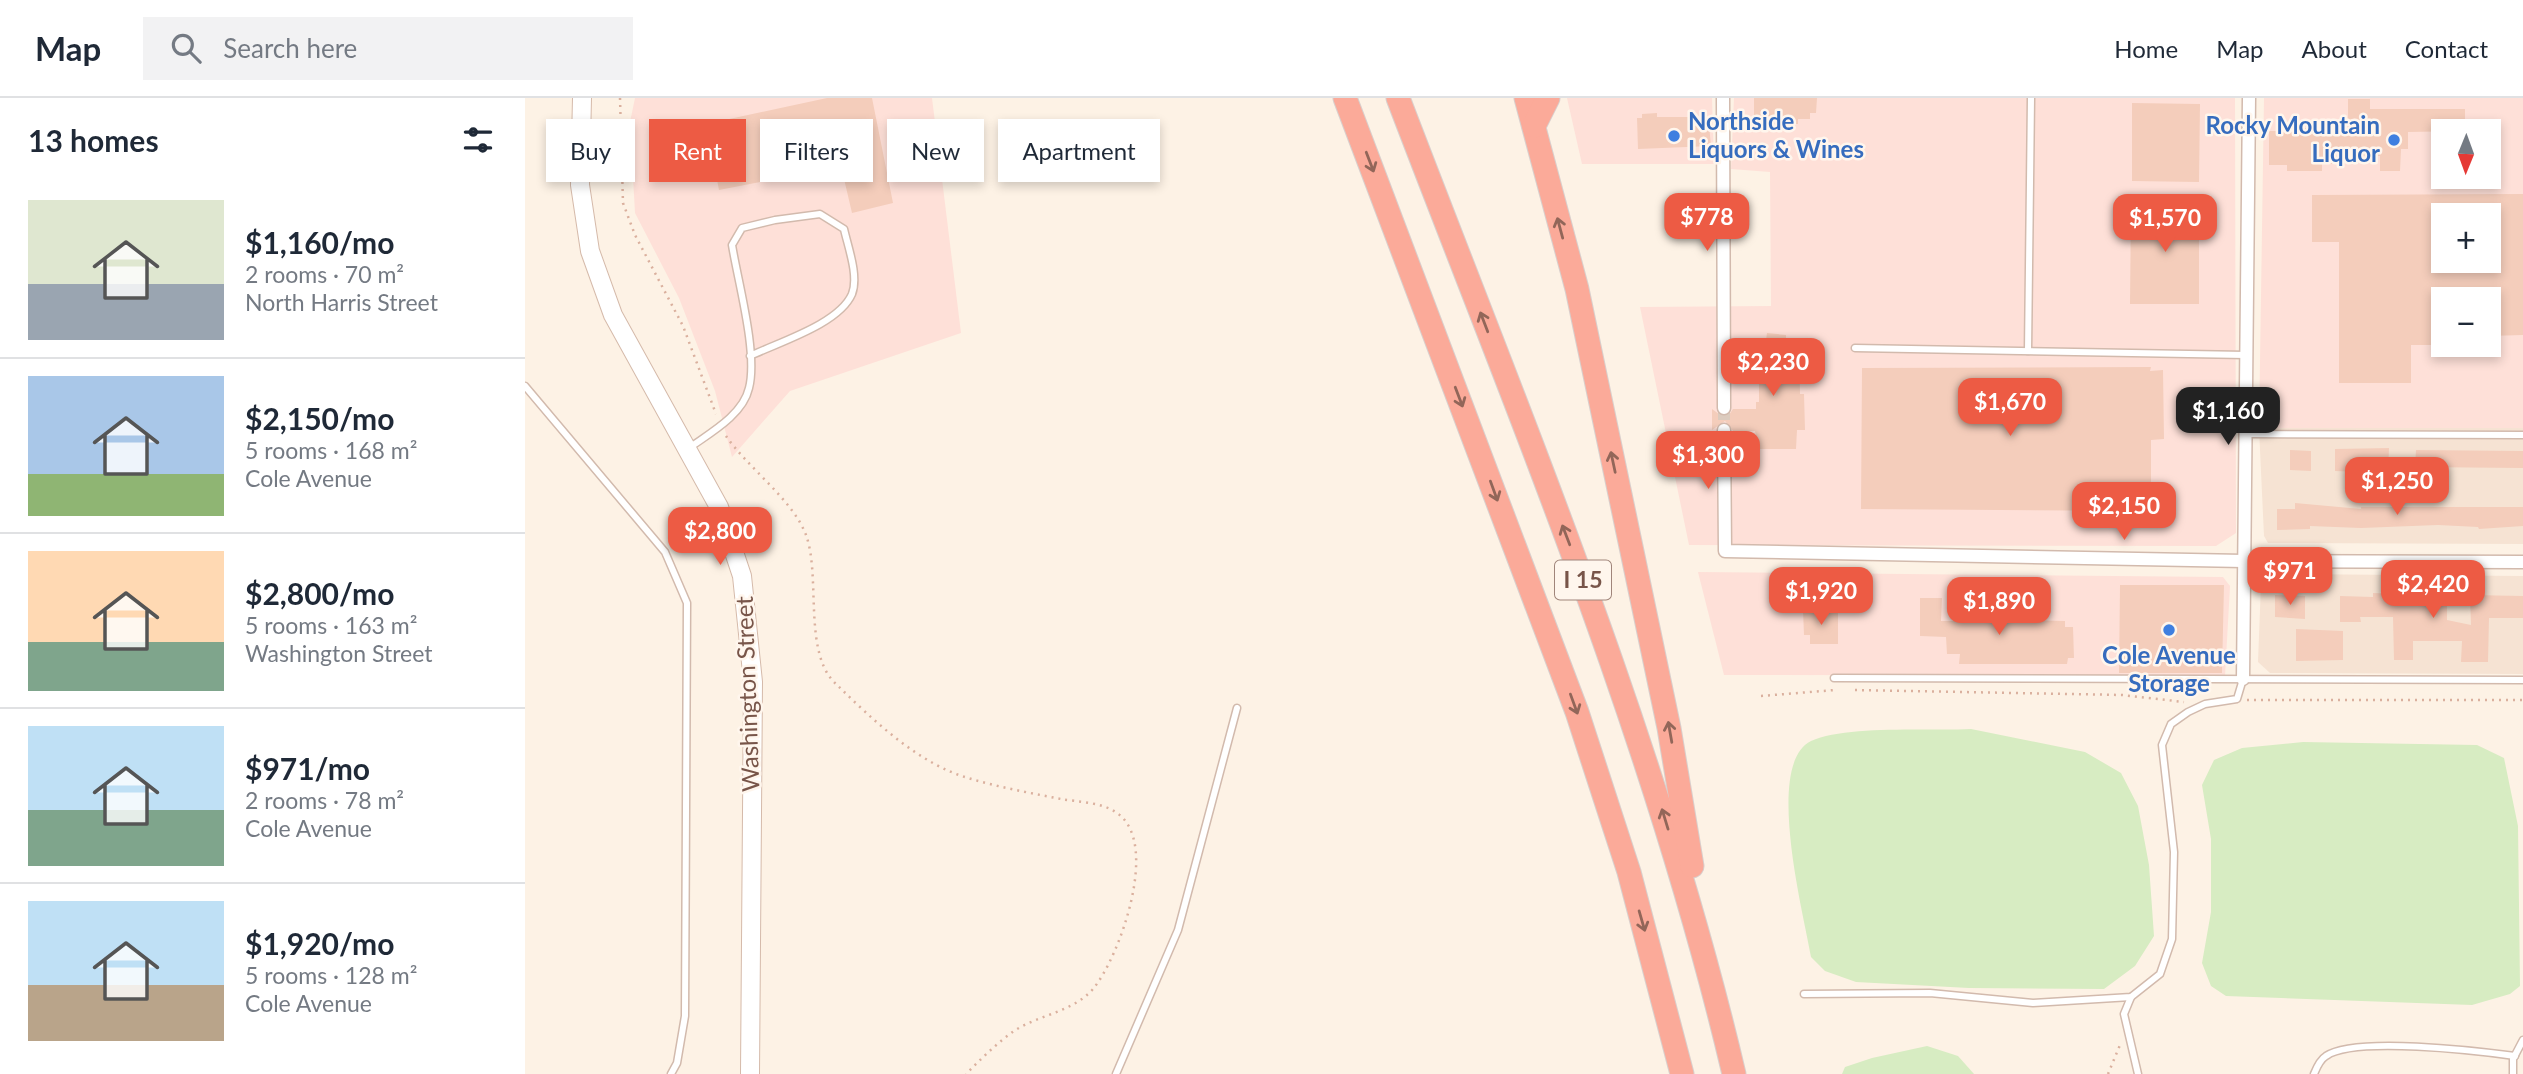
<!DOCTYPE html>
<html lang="en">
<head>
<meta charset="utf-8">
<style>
  body { margin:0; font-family:Lato,sans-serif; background:#f2f2f3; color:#1f2937; height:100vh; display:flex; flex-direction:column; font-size:26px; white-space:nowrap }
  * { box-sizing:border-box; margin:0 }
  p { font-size:23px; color:#747a83 }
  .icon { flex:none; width:38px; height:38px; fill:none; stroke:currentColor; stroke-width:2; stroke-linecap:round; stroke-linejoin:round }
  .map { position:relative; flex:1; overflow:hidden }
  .panel { display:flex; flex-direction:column; background:#fff; width:525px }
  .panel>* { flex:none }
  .banner { position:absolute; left:21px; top:21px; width:665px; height:63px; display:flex; gap:14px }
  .needle { width:46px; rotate:181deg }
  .controls { position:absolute; left:1906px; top:21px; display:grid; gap:14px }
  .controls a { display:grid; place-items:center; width:70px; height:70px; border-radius:0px; background:#fff; box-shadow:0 4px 10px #0003; font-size:35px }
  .price { position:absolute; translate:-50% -60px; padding:0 16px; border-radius:14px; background:#ed5b44; color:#fff; font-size:23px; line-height:46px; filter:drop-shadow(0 2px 4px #0008) }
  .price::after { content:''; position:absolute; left:50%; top:42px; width:21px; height:16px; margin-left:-10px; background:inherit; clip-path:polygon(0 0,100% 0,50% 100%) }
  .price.selected { background:#222; color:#fff }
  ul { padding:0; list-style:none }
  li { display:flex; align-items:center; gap:21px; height:175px; padding:0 28px }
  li+li { border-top:2px solid #e0e1e3 }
  li span { display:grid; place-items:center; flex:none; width:196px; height:140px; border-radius:0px; color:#555 }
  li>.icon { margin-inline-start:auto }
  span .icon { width:84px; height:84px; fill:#fffc; stroke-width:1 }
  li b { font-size:30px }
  h2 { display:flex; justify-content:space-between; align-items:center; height:84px; padding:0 28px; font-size:30px }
  .tag { padding:0 24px; border-radius:0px; background:#fff; box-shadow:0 4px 10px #0003; font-size:24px; line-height:63px }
  .tag.selected { background:#ed5b44; color:#fff }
  header { display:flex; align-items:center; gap:42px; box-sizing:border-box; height:98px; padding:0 35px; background:#fff; border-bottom:2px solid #e0e1e3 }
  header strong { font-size:33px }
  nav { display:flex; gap:38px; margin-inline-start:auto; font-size:24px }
  .search { width:490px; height:63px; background:#f2f2f3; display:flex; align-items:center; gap:18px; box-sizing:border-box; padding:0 24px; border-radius:0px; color:#747a83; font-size:26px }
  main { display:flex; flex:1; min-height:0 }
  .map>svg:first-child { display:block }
  .residential { fill:#f6e3d3 }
  .commercial { fill:#fee0d8; fill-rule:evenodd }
  .green { fill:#d7ecc2 }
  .building { fill:#f4cdbb; fill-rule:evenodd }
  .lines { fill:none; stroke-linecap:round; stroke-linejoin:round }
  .street-tunnel { stroke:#dccbbe; stroke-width:12; stroke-dasharray:12 6; stroke-linecap:butt }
  .lane-casing { stroke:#d2baad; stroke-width:9 }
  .street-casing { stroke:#d2baad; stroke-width:15 }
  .secondary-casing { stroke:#d5baaa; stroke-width:20 }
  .highway-casing { stroke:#d9cfcc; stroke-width:25 }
  .path { stroke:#dab09e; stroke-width:2.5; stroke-dasharray:2 5; stroke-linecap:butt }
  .lane { stroke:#fff; stroke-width:6 }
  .street { stroke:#fff; stroke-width:12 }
  .secondary { stroke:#fff; stroke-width:18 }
  .highway { stroke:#fbaa99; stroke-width:23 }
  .oneway { stroke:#926659 }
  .shop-dot { fill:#3f7fe0; stroke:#fff6ed; stroke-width:2.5 }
  .labels { text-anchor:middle; stroke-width:5; stroke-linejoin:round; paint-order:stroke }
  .shield { fill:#fff6ed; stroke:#a0857a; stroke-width:2 }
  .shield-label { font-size:23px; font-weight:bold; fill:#785549 }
  .shop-label { font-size:24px; font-weight:bold; fill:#366cbe; stroke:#fff6ed; text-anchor:start }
  .street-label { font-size:24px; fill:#785549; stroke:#fff6ed }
</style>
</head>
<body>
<header>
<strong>Map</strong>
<div class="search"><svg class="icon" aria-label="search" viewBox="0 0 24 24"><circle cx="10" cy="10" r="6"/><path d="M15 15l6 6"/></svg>Search here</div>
<nav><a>Home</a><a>Map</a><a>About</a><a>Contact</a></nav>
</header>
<main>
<section class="panel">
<h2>13 homes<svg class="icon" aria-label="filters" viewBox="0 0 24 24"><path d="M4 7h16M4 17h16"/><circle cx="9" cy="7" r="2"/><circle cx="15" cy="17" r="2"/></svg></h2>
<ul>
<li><span style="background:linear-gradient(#dfe7d0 60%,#9aa5b1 0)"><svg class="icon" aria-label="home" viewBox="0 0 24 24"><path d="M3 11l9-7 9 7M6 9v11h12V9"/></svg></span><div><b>$1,160/mo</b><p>2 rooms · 70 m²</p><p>North Harris Street</p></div></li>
<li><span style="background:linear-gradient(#a9c7e8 70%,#8fb573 0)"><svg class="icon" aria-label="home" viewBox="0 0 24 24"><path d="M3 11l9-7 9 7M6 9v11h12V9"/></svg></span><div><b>$2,150/mo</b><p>5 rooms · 168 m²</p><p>Cole Avenue</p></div></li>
<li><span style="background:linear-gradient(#ffd9b3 65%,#7fa58c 0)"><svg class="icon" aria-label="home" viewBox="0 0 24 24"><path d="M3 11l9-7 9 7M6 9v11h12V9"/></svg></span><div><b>$2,800/mo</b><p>5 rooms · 163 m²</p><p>Washington Street</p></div></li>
<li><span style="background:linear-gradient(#bfe0f5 60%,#7fa58c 0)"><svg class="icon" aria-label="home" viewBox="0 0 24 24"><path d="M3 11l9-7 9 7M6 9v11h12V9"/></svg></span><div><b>$971/mo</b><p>2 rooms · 78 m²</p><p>Cole Avenue</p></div></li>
<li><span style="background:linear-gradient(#bfe0f5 60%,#b9a48a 0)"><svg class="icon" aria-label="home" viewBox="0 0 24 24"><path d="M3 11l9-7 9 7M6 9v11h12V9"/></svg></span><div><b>$1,920/mo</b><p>5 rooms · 128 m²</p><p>Cole Avenue</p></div></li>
</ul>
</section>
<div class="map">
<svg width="1998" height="976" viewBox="0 0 1998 976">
  <rect width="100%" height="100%" fill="#fdf2e5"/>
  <g class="residential">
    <polygon points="1734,330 1998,330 1998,446 1743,445 1739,438"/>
    <polygon points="1749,476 1998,478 1998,576 1745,575 1733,564 1736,486 1740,480"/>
  </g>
  <g class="commercial">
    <polygon points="110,0 407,0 436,235 265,293 207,359 190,293 154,200 110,115 105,24"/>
    <polygon points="1042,0 1187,0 1189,66 1057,66"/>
    <polygon points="1209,0 1710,0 1711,435 1691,448 1164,447 1115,209 1246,208 1245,74 1206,71"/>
    <path d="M1739 0H1998V330H1734ZM1918 33H1964V79H1918ZM1918 117H1964V163H1918ZM1918 201H1964V247H1918Z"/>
    <polygon points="1173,474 1698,479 1705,488 1700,578 1199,577"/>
  </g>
  <g class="green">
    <path d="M1446 631 1560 654 1596 675 1613 708 1624 767 1629 838 1610 868 1579 891 1444 890 1331 884 1300 873 1286 859C1279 817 1239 666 1286 643 1320 627 1406 633 1446 631Z"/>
    <polygon points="1778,644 1952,647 1979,660 1993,728 1995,888 1985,896 1947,907 1701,898 1686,888 1677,865 1686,814 1686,741 1677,687 1689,662 1717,650"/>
    <polygon points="1402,948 1433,958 1449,976 1317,976 1320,969 1347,960"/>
  </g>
  <g class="building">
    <polygon points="302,0 347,0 368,105 327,115 316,68 194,92 181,26"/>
    <polygon points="1229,0 1292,0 1291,15 1285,15 1285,21 1273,21 1273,26 1229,26"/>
    <polygon points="1823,1 1845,1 1845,11 1940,11 1940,33 1883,34 1883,51 1876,51 1875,73 1855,73 1855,58 1815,58 1815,66 1797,66 1797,73 1762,73 1762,67 1744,67 1744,33 1759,33 1759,30 1823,30"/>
    <polygon points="1607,5 1675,6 1674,84 1607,83"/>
    <polygon points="1132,15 1132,19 1168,19 1169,28 1184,27 1186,48 1113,51 1112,20 1117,20 1117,16"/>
    <path d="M1998 96V237L1964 238V201H1918V247H1886V285H1814V144H1787V97ZM1918 117H1964V163H1918Z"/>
    <polygon points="1606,106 1674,107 1674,206 1605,206"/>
    <polygon points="1242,235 1261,237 1261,242 1274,243 1275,296 1279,296 1280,332 1272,332 1271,351 1234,351 1230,333 1208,333 1200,323 1187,332 1187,311 1198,319 1204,317 1208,311 1231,311 1231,304 1234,304 1234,242 1241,242"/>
    <polygon points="1626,269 1625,273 1638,272 1639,341 1626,342 1626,413 1336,411 1337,270"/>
    <polygon points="1864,350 1863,375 1810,373 1810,351"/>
    <polygon points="1765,352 1786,353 1786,373 1765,372"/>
    <polygon points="1891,352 1998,353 1998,370 1890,369"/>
    <polygon points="1770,405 1836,411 1836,409 1998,409 1998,428 1954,431 1953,429 1913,427 1836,430 1785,428 1785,431 1752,432 1752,411 1770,411"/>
    <polygon points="1595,487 1699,487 1697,575 1594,575"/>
    <polygon points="1848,495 1922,498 1922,522 1946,527 1945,497 1998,498 1998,520 1964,520 1963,564 1936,564 1937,543 1888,543 1888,562 1869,562 1868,519 1835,519 1836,524 1815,524 1815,498 1848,499"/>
    <polygon points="1750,497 1780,498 1780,521 1750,519"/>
    <polygon points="1395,500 1417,500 1416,523 1468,523 1468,512 1495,511 1496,522 1540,523 1540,529 1548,529 1549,560 1543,560 1542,566 1434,566 1435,556 1422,556 1421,539 1395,538"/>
    <polygon points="1278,512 1313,513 1313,546 1285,546 1285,537 1279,537"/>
    <polygon points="1771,531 1818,533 1818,562 1771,563"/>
  </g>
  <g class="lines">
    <polyline class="street-tunnel" points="1199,310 1199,332"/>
    <defs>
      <g id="lane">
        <polyline points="1330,250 1721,257"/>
        <polyline points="1503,253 1506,0"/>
        <polyline points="0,288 140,454 162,505 160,918 152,965 146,976"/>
        <polyline points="1721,336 1998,337"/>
        <path d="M164 350C185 335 218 317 224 290 233 255 213 184 207 147L217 130 250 122 295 116 319 131C323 149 334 178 327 196 314 226 254 244 225 258"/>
        <polyline points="1309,580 1998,582"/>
        <polyline points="1279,896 1405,895 1508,905 1606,899 1635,876 1647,841 1649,754 1637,647 1646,626 1663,614 1680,606 1712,601 1718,581"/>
        <polyline points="1606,899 1599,916 1613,976"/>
        <polyline points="591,976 653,832 712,610"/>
        <path d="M1789 976C1791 971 1796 961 1801 958 1829 938 1953 953 1990 958"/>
        <polyline points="1988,976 1988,961 1998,942"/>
      </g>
      <g id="street">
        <polyline points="1198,0 1199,310"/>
        <polyline points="1199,332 1200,453 1719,463 1998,464"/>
        <polyline points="1718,581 1724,0"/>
      </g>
      <polyline id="secondary" points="57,0 55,87 65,153 88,217 194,409 217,478 228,584 225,976"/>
      <g id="highway">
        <polyline points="820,0 1052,614 1104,774 1157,976"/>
        <path d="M873 0C996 322 1130 640 1209 976"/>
        <polyline points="1001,0 1052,191 1144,630 1167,768"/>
        <polyline points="1009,28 1023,0"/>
      </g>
    </defs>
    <use href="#lane" class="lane-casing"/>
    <use href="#street" class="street-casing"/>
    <use href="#secondary" class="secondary-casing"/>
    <use href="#highway" class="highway-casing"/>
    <g class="path">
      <polyline points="95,0 98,105 110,137 158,228 191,316"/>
      <path d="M201 338C223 370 268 402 281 437 296 478 278 554 310 585 347 621 392 665 443 680 473 689 505 695 536 701 553 704 577 704 592 715 636 745 594 860 568 891 548 914 513 917 489 933 472 945 456 961 441 976"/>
      <polyline points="1330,592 1597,597 1659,604"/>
      <polyline points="1236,598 1310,592"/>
      <polyline points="1722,602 1998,602"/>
      <polyline points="1583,976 1595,947"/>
    </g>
    <use href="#lane" class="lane"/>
    <use href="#street" class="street"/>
    <use href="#secondary" class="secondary"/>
    <use href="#highway" class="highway"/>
  </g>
  <defs><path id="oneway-shaft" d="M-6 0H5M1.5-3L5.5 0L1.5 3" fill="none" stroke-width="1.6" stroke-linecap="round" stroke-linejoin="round" transform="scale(1.75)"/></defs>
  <g class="oneway">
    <use href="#oneway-shaft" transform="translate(845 64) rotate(69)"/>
    <use href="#oneway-shaft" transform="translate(1035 130) rotate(-105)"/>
    <use href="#oneway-shaft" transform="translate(959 224) rotate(-111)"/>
    <use href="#oneway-shaft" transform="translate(934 299) rotate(69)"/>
    <use href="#oneway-shaft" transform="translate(1088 364) rotate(-102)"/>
    <use href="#oneway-shaft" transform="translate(969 393) rotate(70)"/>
    <use href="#oneway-shaft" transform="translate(1041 437) rotate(-111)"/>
    <use href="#oneway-shaft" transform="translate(1049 606) rotate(70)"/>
    <use href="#oneway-shaft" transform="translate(1145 634) rotate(-100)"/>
    <use href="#oneway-shaft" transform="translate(1140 721) rotate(-107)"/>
    <use href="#oneway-shaft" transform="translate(1117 823) rotate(74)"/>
  </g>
  <g class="shop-dot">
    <circle cx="1149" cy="38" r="7"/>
    <circle cx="1869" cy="42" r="7"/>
    <circle cx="1644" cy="532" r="7"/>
  </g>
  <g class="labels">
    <rect class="shield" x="1030" y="462.5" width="56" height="39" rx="5"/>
    <g class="shield-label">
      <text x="1058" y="490">I 15</text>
    </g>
    <g class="shop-label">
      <text x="1163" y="32">Northside<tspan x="1163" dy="28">Liquors &amp; Wines</tspan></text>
      <text x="1855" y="36" text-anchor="end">Rocky Mountain<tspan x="1855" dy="28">Liquor</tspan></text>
      <text x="1644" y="566" text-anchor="middle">Cole Avenue<tspan x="1644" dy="28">Storage</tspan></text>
    </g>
    <g class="street-label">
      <text transform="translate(223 596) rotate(-92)" y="8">Washington Street</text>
    </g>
  </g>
</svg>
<div class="controls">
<a><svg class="needle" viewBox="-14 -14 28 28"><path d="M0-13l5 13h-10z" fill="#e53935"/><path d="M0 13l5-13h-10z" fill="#747a83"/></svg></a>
<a>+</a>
<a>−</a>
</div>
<b class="price" style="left:1182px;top:155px">$778</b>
<b class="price" style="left:1640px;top:156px">$1,570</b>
<b class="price" style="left:1248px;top:300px">$2,230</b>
<b class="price" style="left:1485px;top:340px">$1,670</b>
<b class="price selected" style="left:1703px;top:349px">$1,160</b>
<b class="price" style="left:1183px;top:393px">$1,300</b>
<b class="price" style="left:1872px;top:419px">$1,250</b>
<b class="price" style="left:1599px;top:444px">$2,150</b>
<b class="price" style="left:195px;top:469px">$2,800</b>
<b class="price" style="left:1765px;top:509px">$971</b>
<b class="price" style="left:1908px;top:522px">$2,420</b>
<b class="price" style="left:1296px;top:529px">$1,920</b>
<b class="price" style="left:1474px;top:539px">$1,890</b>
<div class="banner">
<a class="tag">Buy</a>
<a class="tag selected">Rent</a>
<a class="tag">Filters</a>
<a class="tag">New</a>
<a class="tag">Apartment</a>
</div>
</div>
</main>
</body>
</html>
